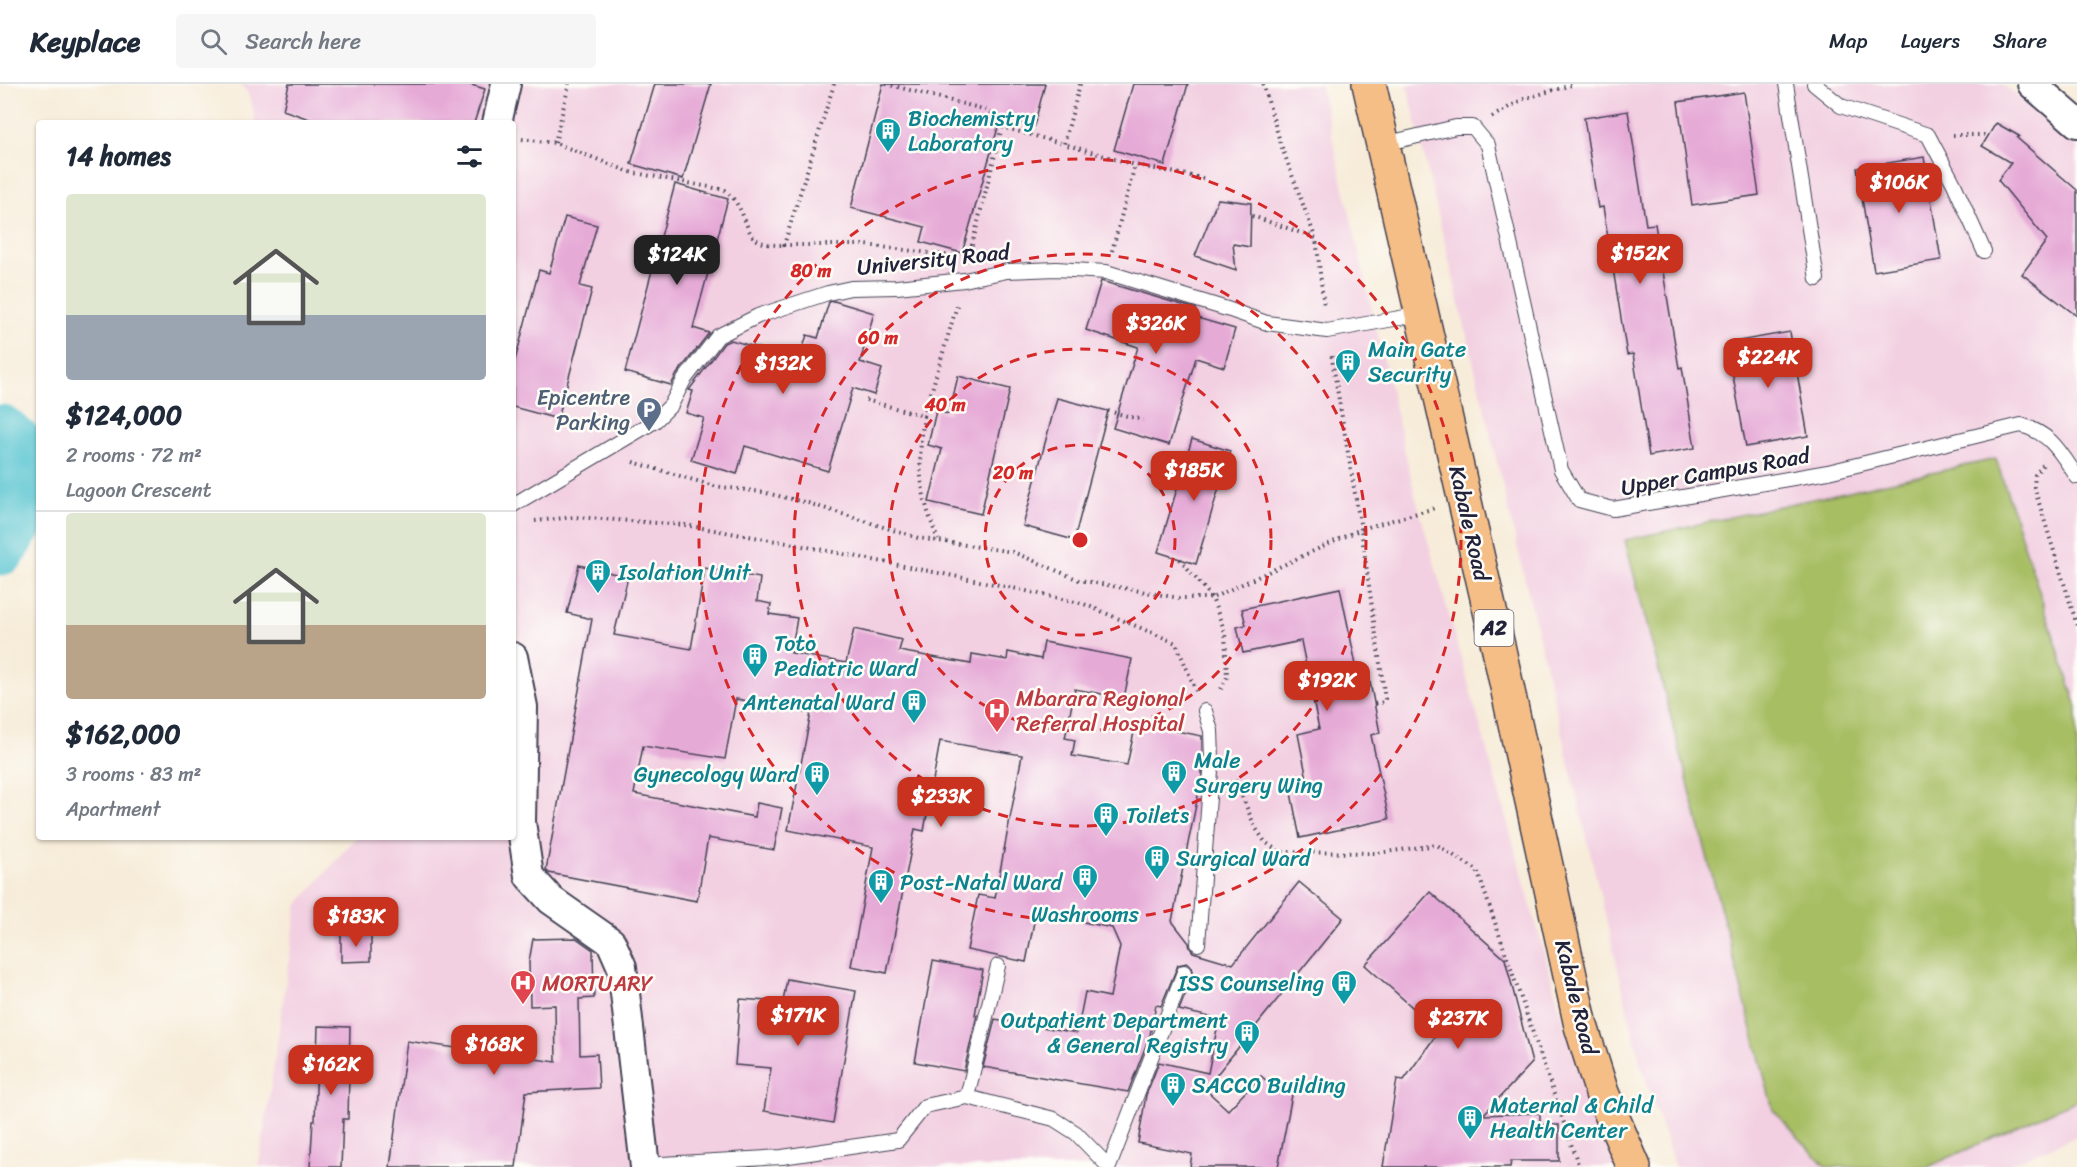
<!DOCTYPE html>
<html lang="en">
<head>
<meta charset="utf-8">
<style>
  body { margin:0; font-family:Sriracha,sans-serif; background:#f6f6f7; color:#1f2937; height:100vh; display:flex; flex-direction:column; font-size:22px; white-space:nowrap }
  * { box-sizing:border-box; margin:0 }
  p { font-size:20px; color:#747a83 }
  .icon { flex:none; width:33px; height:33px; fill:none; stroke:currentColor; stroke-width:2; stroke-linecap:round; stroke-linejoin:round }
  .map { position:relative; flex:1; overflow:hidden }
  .panel { position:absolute; left:36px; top:36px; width:480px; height:720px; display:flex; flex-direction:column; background:#fff; border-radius:6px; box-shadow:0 2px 4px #0004 }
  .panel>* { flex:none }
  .price { position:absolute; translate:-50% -51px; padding:0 14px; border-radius:12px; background:#c8321e; color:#fff; font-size:20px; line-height:39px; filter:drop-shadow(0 2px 3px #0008) }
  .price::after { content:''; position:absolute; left:50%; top:36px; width:18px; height:14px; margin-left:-9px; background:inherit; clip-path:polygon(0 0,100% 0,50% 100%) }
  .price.on { background:#222; color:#fff }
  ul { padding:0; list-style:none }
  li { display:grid; align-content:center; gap:12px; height:318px; padding:0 30px }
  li+li { border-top:2px solid #e0e1e3 }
  li span { display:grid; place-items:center; height:186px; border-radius:6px; color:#555 }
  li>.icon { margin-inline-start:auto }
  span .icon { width:108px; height:108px; fill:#fffc; stroke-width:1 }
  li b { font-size:26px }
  h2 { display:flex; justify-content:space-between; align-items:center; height:72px; padding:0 30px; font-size:26px }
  header { display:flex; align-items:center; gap:36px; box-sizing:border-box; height:84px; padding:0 30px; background:#fff; border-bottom:2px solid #e0e1e3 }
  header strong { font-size:28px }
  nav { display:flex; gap:33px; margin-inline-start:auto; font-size:21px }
  .search { width:420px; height:54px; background:#f6f6f7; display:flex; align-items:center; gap:15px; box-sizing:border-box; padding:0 21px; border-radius:6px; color:#747a83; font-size:22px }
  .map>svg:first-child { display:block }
  .built { fill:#f2cfe1 }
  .green { fill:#a7be63; stroke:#64704f; stroke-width:1.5 }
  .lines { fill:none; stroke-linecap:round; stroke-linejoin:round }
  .river { stroke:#58c5d1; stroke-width:57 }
  .building { fill:#e6aad7 }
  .lane-casing { stroke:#424053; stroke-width:16 }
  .street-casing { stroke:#424053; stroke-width:32 }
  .primary-casing { stroke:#424053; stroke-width:36 }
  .path { stroke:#424053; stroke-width:4; stroke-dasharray:1.5 4.5; stroke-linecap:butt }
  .lane { stroke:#fff; stroke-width:14 }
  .street { stroke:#fff; stroke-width:28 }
  .primary { stroke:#f5be86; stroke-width:33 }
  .ring { fill:none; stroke:#d62828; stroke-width:3; stroke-dasharray:10 8 }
  .labels { text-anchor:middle; stroke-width:5; stroke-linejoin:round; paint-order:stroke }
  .shield { fill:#fdfcf7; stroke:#646373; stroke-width:1.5 }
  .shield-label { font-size:21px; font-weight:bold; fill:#22223b }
  .culture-label { font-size:22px; fill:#0d838f; stroke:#fdfcf7; text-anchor:start }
  .street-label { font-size:22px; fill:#22223b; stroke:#fdfcf7 }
  .service-label { font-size:22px; fill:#4e5e75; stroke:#fdfcf7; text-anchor:end }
  .health-label { font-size:22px; fill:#be3a42; stroke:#fdfcf7; text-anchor:start }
  .centre { fill:#d62828; stroke:#fdfcf7; stroke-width:3 }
  .ring-label { font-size:18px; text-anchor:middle; font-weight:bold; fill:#d62828; stroke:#fdfcf7; stroke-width:5; stroke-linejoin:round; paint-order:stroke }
</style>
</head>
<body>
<header>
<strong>Keyplace</strong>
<div class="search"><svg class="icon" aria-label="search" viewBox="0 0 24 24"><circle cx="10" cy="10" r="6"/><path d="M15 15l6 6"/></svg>Search here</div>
<nav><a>Map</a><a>Layers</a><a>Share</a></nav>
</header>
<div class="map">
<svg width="2077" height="1083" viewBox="0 0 2077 1083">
  <rect width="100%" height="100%" fill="#fdfcf7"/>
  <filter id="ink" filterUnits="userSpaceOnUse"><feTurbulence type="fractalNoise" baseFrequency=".0167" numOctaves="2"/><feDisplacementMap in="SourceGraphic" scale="12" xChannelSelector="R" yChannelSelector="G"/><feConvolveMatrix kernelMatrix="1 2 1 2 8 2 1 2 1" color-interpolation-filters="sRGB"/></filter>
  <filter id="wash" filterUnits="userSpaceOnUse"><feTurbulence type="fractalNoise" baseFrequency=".008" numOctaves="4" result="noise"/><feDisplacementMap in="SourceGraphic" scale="24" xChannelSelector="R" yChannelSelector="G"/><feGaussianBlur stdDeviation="1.35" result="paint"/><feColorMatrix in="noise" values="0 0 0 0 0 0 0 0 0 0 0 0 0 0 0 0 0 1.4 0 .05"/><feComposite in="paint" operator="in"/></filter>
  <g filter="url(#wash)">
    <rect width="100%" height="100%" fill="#f7ecd9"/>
    <g class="built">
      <polygon points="241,0 1320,0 1415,411 1566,946 1618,1083 259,1083 297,822 356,753 513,753 513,39 255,39 254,29 248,10"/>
      <polygon points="1407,0 2002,0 2077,56 2077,1052 2002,1083 1675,1083 1641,982"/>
    </g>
    <polygon class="green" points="1996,375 2077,623 2077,1016 1928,1083 1826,1083 1773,1026 1625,456"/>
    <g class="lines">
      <polyline class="river" points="0,349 18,364 26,420 0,463"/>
    </g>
    <g id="blocks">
      <g class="building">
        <polygon points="289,0 468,0 485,5 474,39 321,39 283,26"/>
        <polygon points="655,0 711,0 683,95 631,80"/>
        <polygon points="883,0 1045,0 1034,42 1001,33 962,169 921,158 925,143 851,124"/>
        <polygon points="1133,0 1188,0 1165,81 1114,66"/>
        <polygon points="1744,8 1759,111 1692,121 1678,18"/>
        <polygon points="1628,27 1646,141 1655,140 1679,284 1682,283 1695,364 1649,372 1633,270 1627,271 1603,123 1598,124 1584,34"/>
        <polygon points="1996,39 2019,52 2017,54 2077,106 2077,232 2022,190 2047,156 1998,96 2011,79 1982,62"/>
        <polygon points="1924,73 1941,176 1874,187 1857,84"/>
        <polygon points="675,100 728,115 693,244 709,249 677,290 671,301 625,288"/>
        <polygon points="1218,115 1251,119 1250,163 1233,160 1236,186 1195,172"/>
        <polygon points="565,133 597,141 580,202 592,205 558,335 513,323 513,284 539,186 549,189"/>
        <polygon points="1101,197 1196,225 1194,233 1235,245 1224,283 1196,274 1169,361 1113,344 1138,263 1086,246"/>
        <polygon points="834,217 874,229 860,278 882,285 874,311 853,304 828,387 745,362 737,390 691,376 704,334 686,329 693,307 689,306 724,259 731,256 799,276 807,251 818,254 829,218"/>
        <polygon points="1790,248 1808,352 1746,363 1727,259"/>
        <polygon points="958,292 1010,305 981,430 929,418 942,365 928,361 936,327 949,330"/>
        <polygon points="1057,314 1108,327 1074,456 1023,442"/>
        <polygon points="1192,355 1230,367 1196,480 1158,468"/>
        <polygon points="579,481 628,493 614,551 691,565 705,484 760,494 757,517 771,520 769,530 797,534 791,569 846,579 854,545 902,556 899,567 971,580 972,570 1007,576 1008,568 1041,575 1044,558 1132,575 1124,614 1075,605 1065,654 1075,656 1072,672 1127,681 1136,639 1202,652 1202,692 1172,837 1189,859 1190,864 1193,868 1233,880 1299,798 1343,834 1205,1005 1228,1026 1261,992 1273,1002 1293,1006 1278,1083 1190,1083 1192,1070 1138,1059 1146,1011 1159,978 1208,989 1219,935 1179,926 1193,891 1191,883 1187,879 1178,881 1161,922 1156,921 1150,951 1128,1008 983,983 995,935 1077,949 1085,908 1110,913 1120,862 1112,844 1036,828 1026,878 967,866 978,811 995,814 1022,671 940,657 924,747 915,745 887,889 851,882 873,763 788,746 811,629 736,615 725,675 643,662 634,710 755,733 757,719 782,724 774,766 708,754 697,817 549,789 546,786 592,535 567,529"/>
        <polygon points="1340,504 1359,595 1369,593 1380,649 1371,651 1389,735 1300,754 1291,709 1309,705 1298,650 1319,645 1301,557 1243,569 1237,543 1246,541 1242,525"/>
        <polygon points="1430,808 1505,875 1532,979 1483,1031 1540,1029 1540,1041 1559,1041 1559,1077 1511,1077 1510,1083 1383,1083 1397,995 1404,996 1439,947 1365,881"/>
        <polygon points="371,849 371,877 341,878 341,850"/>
        <polygon points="576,854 593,866 594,914 579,915 580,971 597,970 599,1004 526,1008 516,1083 390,1083 407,957 556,978 555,921 530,922 529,878 533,855"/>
        <polygon points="933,877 983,886 975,931 977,931 964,987 915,978"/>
        <polygon points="787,895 856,907 833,1039 764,1027 771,984 735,981 740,915 783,918"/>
        <polygon points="318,942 350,943 348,1035 343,1035 341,1083 310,1083 313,1037 315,1037"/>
      </g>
    </g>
  </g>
  <g filter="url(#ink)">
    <use href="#blocks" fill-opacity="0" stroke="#424053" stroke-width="1.5"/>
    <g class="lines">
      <defs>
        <g id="lane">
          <polyline points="1786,0 1817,195"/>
          <polyline points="1814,0 1841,22 1928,51 1954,100 1984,167"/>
          <path d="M1384 60 1456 43H1473L1488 61 1561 386 1579 416 1613 425 1828 388 2021 341C2052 350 2060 368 2077 393"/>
          <polyline points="513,421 655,337 671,321 684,296 718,252 758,232 828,209 851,204 897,203 964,196 1007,187 1056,185 1106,188 1230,226 1267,239 1327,247 1422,230"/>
          <polyline points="1198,860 1212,674 1211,647 1205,627"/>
          <polyline points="967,1013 998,882"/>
          <polyline points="645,1081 782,1073 898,1056 925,1022 967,1013 1054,1035 1076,1049 1109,1083 1184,888"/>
        </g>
        <g id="street">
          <polyline points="2032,0 2077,39"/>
          <polyline points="497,39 506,0"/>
          <polyline points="513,573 523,623 521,738 529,792 551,816 611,858 622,883 645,1083"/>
        </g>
        <polyline id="primary" points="1369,0 1499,566 1581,942 1602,1009 1634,1083"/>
      </defs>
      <use href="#lane" class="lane-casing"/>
      <use href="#street" class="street-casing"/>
      <use href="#primary" class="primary-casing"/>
      <g class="path">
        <polyline points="834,0 784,161 866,161 953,172"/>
        <polyline points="886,0 987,26 1002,43 1064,60"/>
        <polyline points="1080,0 1064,60 1135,81 1207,95"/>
        <polyline points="1263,0 1281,61 1315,153"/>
        <polyline points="1492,33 1523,15 1575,0"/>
        <polyline points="1953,51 1986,51"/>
        <path d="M522 55 555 59 630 88 725 106C728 109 732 113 735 117 753 143 742 162 784 161"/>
        <polyline points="555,59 569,0"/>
        <polyline points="1252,132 1316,154 1324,223"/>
        <polyline points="1112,167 1135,81"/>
        <polyline points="969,173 1002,43"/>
        <polyline points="866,316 924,332 958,218"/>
        <polyline points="1108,327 1143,336"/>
        <path d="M924 332C917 382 919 408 938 456"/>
        <polyline points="633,378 714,402 762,408 808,419 918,454 1013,468 1079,496 1179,514 1212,514 1361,445 1331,269"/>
        <polyline points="2043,381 2035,391 2034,403 2077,541"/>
        <polyline points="535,437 575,433 685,441 788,459 1004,502 1084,520 1176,559 1196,607"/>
        <polyline points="1180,475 1212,514 1225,548 1227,593 1219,609"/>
        <polyline points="1375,620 1384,618 1385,615 1361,445 1435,424"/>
        <polyline points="1235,696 1255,743 1265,758 1280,768 1378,769 1437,761 1477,786 1579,1083"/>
      </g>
      <use href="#lane" class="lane"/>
      <use href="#street" class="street"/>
      <use href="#primary" class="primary"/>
    </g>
  </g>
  <g class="ring">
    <circle cx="1080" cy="456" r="95"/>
    <circle cx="1080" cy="456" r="191"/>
    <circle cx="1080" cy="456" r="286"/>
    <circle cx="1080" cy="456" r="381"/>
  </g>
  <defs>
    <symbol id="building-pin" viewBox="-11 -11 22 30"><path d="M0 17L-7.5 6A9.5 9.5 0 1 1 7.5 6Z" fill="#0f9aa8" stroke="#fdfcf7"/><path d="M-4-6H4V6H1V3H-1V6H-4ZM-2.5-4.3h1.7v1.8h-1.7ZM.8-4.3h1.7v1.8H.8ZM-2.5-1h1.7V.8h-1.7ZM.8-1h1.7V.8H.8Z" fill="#fff"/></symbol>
    <symbol id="parking-pin" viewBox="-11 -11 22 30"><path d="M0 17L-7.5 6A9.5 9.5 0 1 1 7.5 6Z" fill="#5c6f8a" stroke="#fdfcf7"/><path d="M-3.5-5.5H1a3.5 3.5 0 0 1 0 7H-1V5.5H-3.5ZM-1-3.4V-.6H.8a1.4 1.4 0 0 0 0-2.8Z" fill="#fff"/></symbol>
    <symbol id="hospital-pin" viewBox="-11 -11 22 30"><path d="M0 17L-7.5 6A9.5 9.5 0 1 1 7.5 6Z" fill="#e0444e" stroke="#fdfcf7"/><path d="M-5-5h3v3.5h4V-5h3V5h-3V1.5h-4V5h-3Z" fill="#fff"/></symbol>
  </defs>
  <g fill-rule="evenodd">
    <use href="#building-pin" x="873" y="32" width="30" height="40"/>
    <use href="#building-pin" x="1333" y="263" width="30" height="40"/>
    <use href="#parking-pin" x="634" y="311" width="30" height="40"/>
    <use href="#building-pin" x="583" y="473" width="30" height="40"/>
    <use href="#building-pin" x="740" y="557" width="30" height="40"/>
    <use href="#building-pin" x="899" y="603" width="30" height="40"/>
    <use href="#hospital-pin" x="982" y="612" width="30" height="40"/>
    <use href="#building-pin" x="1159" y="674" width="30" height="40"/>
    <use href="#building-pin" x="802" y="675" width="30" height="40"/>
    <use href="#building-pin" x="1091" y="716" width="30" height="40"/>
    <use href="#building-pin" x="1142" y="759" width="30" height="40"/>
    <use href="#building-pin" x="1070" y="778" width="30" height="40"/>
    <use href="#building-pin" x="866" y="783" width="30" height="40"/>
    <use href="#hospital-pin" x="508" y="884" width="30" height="40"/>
    <use href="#building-pin" x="1329" y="884" width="30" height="40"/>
    <use href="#building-pin" x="1232" y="934" width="30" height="40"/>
    <use href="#building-pin" x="1158" y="986" width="30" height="40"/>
    <use href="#building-pin" x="1455" y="1019" width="30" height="40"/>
  </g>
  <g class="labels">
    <rect class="shield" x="1474.5" y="526" width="39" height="36" rx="4.5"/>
    <g class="shield-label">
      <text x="1494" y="551">A2</text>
    </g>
    <g class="culture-label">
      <text x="908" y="42">Biochemistry<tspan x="908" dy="25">Laboratory</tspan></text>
      <text x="1368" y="273">Main Gate<tspan x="1368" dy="25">Security</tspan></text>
      <text x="618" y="496">Isolation Unit</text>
      <text x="774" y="567">Toto<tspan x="774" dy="25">Pediatric Ward</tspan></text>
      <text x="894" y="626" text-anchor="end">Antenatal Ward</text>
      <text x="1194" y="684">Male<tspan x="1194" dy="25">Surgery Wing</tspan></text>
      <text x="798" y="698" text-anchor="end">Gynecology Ward</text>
      <text x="1126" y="739">Toilets</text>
      <text x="1176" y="782">Surgical Ward</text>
      <text x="900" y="806">Post-Natal Ward</text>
      <text x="1085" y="838" text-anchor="middle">Washrooms</text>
      <text x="1324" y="907" text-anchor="end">ISS Counseling</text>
      <text x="1228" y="944" text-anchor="end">Outpatient Department<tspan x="1228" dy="25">&amp; General Registry</tspan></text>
      <text x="1192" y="1009">SACCO Building</text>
      <text x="1490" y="1029">Maternal &amp; Child<tspan x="1490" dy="25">Health Center</tspan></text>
    </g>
    <g class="street-label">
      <text transform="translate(933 175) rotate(-6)" y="8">University Road</text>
      <text transform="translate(1715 387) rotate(-10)" y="8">Upper Campus Road</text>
      <text transform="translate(1470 439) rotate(77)" y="8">Kabale Road</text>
      <text transform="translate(1577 913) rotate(76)" y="8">Kabale Road</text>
    </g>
    <g class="service-label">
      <text x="630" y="321">Epicentre<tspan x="630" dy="25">Parking</tspan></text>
    </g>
    <g class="health-label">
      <text x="1016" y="622">Mbarara Regional<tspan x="1016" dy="25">Referral Hospital</tspan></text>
      <text x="542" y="907">MORTUARY</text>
    </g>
  </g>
  <circle cx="1080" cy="456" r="9" class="centre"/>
  <g class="ring-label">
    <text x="811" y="193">80 m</text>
    <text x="878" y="260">60 m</text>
    <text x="945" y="327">40 m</text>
    <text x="1013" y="395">20 m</text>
  </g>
</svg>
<b class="price" style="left:1899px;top:130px">$106K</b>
<b class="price" style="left:1640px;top:201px">$152K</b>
<b class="price on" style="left:677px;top:202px">$124K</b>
<b class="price" style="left:1156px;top:271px">$326K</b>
<b class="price" style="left:1768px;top:305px">$224K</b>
<b class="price" style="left:783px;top:311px">$132K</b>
<b class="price" style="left:1194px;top:418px">$185K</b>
<b class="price" style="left:1327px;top:628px">$192K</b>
<b class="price" style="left:941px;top:744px">$233K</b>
<b class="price" style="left:356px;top:864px">$183K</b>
<b class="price" style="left:798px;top:963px">$171K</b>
<b class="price" style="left:1458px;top:966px">$237K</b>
<b class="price" style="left:494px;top:992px">$168K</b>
<b class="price" style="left:331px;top:1012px">$162K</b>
<section class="panel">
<h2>14 homes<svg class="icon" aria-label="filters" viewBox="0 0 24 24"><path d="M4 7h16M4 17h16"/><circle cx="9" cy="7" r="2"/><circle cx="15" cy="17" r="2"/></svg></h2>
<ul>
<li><span style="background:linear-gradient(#dfe7d0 65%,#9aa5b1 0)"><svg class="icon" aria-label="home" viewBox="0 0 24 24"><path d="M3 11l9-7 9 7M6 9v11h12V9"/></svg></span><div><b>$124,000</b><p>2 rooms · 72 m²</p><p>Lagoon Crescent</p></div></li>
<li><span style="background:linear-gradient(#dfe7d0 60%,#b9a48a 0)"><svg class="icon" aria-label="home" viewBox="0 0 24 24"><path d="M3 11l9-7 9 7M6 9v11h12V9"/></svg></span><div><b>$162,000</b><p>3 rooms · 83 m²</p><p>Apartment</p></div></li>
</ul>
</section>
</div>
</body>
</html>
